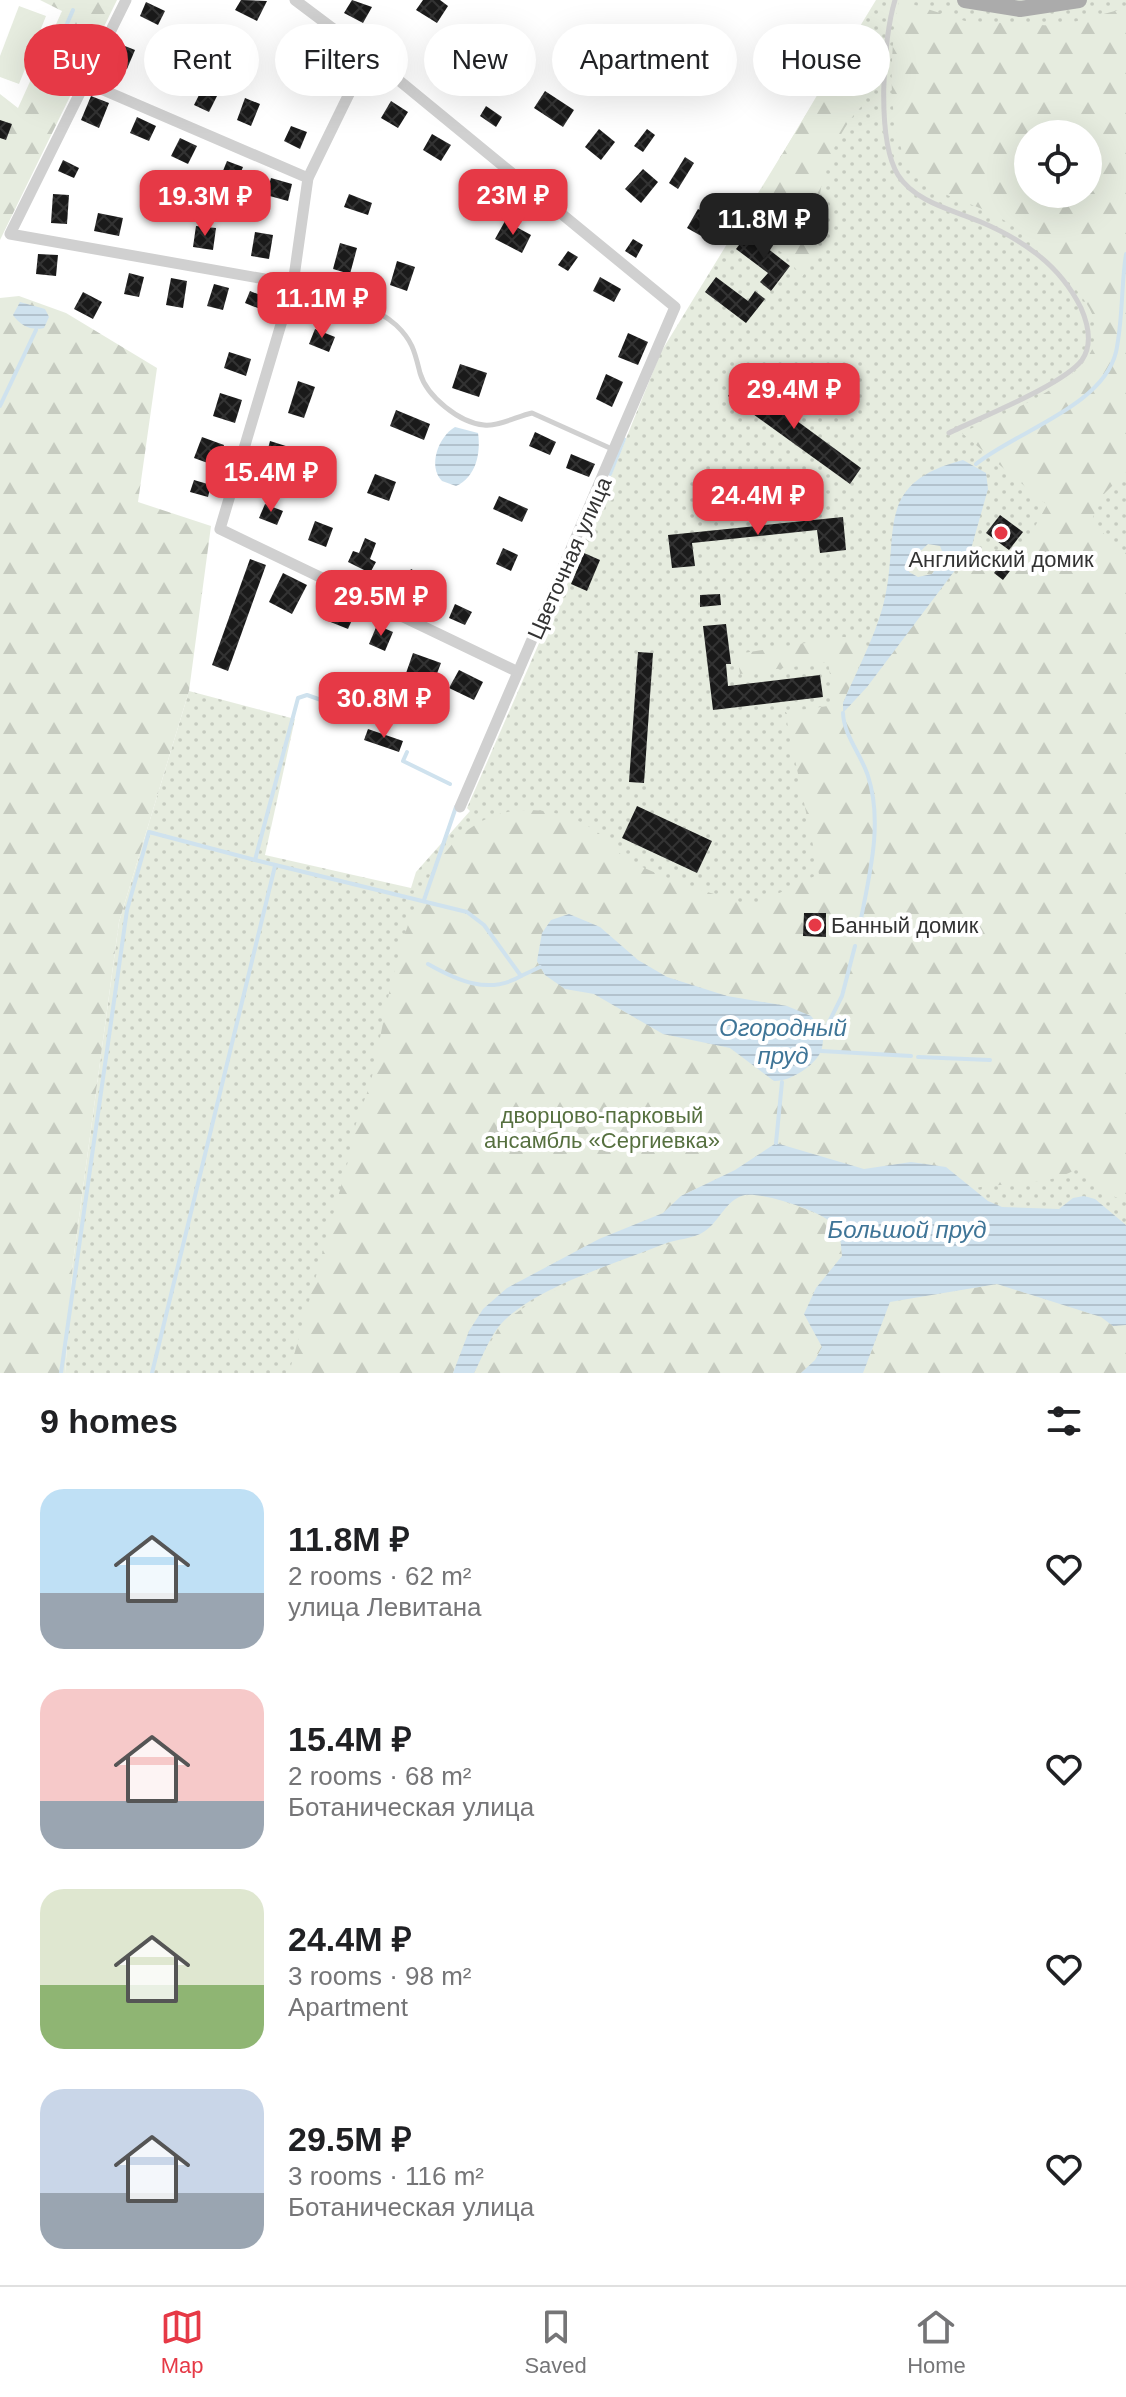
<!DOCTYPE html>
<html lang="en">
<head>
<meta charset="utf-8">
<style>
  body { margin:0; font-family:Arial,sans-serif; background:#f2f2f2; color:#202124; height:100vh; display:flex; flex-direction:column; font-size:30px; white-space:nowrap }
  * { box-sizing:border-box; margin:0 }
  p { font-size:26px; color:#757577 }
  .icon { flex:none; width:44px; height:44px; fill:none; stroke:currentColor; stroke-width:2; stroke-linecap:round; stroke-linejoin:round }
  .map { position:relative; height:1373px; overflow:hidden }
  .drawer { display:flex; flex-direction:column; background:#fff; flex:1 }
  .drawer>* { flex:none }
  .guide { position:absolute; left:24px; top:24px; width:1078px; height:72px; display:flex; gap:16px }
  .tools { position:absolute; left:1014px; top:120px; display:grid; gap:16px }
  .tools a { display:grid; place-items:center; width:88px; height:88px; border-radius:50%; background:#fff; box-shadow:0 8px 32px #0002; font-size:40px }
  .price { position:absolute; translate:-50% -68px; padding:0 18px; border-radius:16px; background:#e63946; color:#fff; font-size:26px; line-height:52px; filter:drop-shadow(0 2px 4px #0008) }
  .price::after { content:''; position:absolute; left:50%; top:48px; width:24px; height:18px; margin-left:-12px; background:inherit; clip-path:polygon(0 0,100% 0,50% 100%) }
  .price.on { background:#222; color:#fff }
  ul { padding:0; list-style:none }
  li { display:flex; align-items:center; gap:24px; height:200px; padding:0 40px }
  li span { display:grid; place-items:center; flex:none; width:224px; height:160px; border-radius:24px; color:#555 }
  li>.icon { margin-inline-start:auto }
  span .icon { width:96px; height:96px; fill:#fffc; stroke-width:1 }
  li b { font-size:34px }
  h2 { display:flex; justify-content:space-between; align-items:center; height:96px; padding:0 40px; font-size:34px }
  .tag { padding:0 28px; border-radius:36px; background:#fff; box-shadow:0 8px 32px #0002; font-size:28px; line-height:72px }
  .tag.on { background:#e63946; color:#fff }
  .dock { display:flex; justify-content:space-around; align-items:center; height:112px; border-top:2px solid #e0e0e0; background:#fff; font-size:22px; color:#757577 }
  .dock a { display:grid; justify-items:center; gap:4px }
  .dock .on { color:#e63946 }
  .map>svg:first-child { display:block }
  .grass { fill:url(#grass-dots); fill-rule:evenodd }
  .forest { fill:url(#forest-firs); fill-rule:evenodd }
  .garden { fill:#e6ecdf }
  .water { fill:url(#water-rules); fill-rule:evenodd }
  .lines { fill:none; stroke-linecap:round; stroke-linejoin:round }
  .stream { stroke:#cfe2ee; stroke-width:4 }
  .building { fill:url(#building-cross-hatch) }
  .service { stroke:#d0d0d0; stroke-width:5 }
  .minor { stroke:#d0d0d0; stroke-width:11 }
  .primary { stroke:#ababab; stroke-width:16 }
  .poi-dot { fill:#e63946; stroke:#fff; stroke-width:3 }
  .labels { text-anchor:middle; stroke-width:8; stroke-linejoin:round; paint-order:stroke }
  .street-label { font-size:22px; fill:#333; stroke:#fff }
  .poi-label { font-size:22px; fill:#333; stroke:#fff }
  .park-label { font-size:22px; fill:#56703f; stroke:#fff }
  .water-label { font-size:24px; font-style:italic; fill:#3f7597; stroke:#fff }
</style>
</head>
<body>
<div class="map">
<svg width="1126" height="1373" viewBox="0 0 1126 1373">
  <defs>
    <pattern id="grass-dots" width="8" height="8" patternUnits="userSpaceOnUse" patternTransform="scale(2)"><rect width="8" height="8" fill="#e6ecdf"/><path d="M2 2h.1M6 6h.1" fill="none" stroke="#c6cbc0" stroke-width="1.8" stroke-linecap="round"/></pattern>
    <pattern id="forest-firs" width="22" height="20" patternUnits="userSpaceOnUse" patternTransform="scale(2)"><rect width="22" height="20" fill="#e6ecdf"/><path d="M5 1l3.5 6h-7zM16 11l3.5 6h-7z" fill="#c6cbc0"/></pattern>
    <pattern id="water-rules" width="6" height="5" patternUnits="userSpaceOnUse" patternTransform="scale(2)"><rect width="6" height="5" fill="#cfe2ee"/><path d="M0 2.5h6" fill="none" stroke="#b2c2cd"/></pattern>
    <pattern id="building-cross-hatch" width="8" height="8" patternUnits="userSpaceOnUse" patternTransform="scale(2)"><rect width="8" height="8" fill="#1a1a1a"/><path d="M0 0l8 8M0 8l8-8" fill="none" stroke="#333"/></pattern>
  </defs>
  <rect width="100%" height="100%" fill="#fff"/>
  <path class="grass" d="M876 0H1126V1373H65L73 1262 119 922 189 691 295 719 265 855 411 888 416 872 470 811 467 808 557 602H560L661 352ZM1028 134H1088V194H1028Z"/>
  <g class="forest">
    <polygon points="40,0 117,0 0,240 0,94 18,108 62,11"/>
    <path d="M899 0 965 21 1059 26 1126 8V472L1101 497 1092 520 1111 542 1126 552V1194L1118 1198C1100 1192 1096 1176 1077 1169 1041 1188 1013 1181 975 1188 922 1149 921 1169 865 1169 837 1169 802 1153 776 1143L735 1170 681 1196 663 1213 599 1239 507 1288 469 1331 453 1373H289L352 1147C353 1120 368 1098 373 1072 392 986 412 812 526 810 552 809 585 820 605 838 611 843 615 851 622 855 634 864 651 871 665 877 693 889 723 896 752 906L819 874 785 712 835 705 828 662 740 674 737 654 843 637 861 639 865 651 843 703 849 708 929 603 983 548 1020 553 1047 505 962 433C1001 413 1113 377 1094 319 1090 305 1079 294 1071 283 1048 253 1023 229 989 212 964 200 925 192 910 168 885 126 890 46 899 0ZM1028 134H1088V194H1028ZM569 914 600 927 638 960 667 977 727 996 787 1006 821 1051C810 1065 792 1082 774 1081L730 1048 663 1034 594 994 565 989 545 975 537 961 540 950Z"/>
    <path d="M859 45 863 105C843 124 826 160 821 188 815 224 826 245 802 277L785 255 741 224 845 48Z"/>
    <polygon points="19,296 66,313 157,368 138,502 211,526 189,691 119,922 73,1262 65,1373 0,1373 0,298"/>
    <polygon points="928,544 940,546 944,556 932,574 918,577 909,572 910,561"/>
    <path d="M756 1194C772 1197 824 1213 834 1225 841 1233 841 1246 842 1256L809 1298 808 1326 822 1347 815 1360 801 1373H474L501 1323 535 1300 607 1265 704 1232 728 1205 741 1196Z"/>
    <polygon points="997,1284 1101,1317 1113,1326 1126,1325 1126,1373 863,1373 890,1302"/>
  </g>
  <polygon class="garden" points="19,6 46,16 19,84 0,77 0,56"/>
  <g class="water">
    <path d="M20 302 45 309 49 317 44 328C31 331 21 326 13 315Z"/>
    <path d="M455 427 478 433C481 453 476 477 456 486L442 481C427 466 439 436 455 427Z"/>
    <path d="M963 460 986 473 988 489 971 549 867 687 843 713V703C856 672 874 639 883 606 902 535 870 484 963 460ZM928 544 940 546 944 556 932 574 918 577 909 572 910 561Z"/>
    <path d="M569 914 600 927 638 960 667 977 727 996 787 1006 811 1016 824 1032C823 1038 823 1046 821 1051 815 1066 789 1082 774 1081L730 1048 663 1034 594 994 565 989 545 975 537 961 542 933 551 920Z"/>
    <path d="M776 1143 864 1169 911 1162 946 1167 988 1201 1002 1207 1059 1209 1073 1198 1084 1196 1095 1199 1126 1225V1325L1113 1326 1101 1317 997 1284 890 1302 863 1373H801L815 1360 822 1347 804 1314 816 1288 842 1256C841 1246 841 1235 835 1226 825 1212 763 1192 745 1195 725 1200 720 1221 705 1231 694 1239 676 1239 664 1244 618 1263 534 1287 500 1325 489 1338 482 1358 474 1373H453L469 1331 483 1309 507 1288 599 1239 663 1213 681 1196 735 1170Z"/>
  </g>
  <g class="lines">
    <g class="stream">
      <polyline points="43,79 73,10"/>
      <polyline points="0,406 36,330"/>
      <path d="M976 464C1017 431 1103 406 1116 352 1123 320 1121 286 1126 254"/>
      <polyline points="610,474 624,439"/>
      <polyline points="355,712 307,695 298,698 255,860 467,912 484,925 521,976 540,967"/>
      <path d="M843 713C844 736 861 754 868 776 884 825 868 880 859 929"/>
      <polyline points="407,752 403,761 450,784"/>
      <polyline points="424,900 456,807"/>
      <path d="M428 964C458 981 489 995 521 976"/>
      <polyline points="824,1032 842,996 855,946"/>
      <polyline points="821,1051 911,1056"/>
      <polyline points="918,1057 990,1060"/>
      <polyline points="776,1143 782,1082"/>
      <polyline points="61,1373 127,910 149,832 255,860"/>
      <polyline points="152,1373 275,866"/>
    </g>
  </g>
  <g class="building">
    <polygon points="241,0 267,1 257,21 235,10"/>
    <polygon points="352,0 372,7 363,23 344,13"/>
    <polygon points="423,0 440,0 448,6 437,23 416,10"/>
    <polygon points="146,2 165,11 158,25 140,16"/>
    <polygon points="493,35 504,44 484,68 473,60"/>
    <polygon points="328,42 347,53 337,70 319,59"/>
    <polygon points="120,44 135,50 127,69 112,63"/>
    <polygon points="161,58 175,65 164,86 150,79"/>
    <polygon points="203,87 218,94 209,112 194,105"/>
    <polygon points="545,91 574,110 563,127 534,108"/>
    <polygon points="91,96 109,103 99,128 81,120"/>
    <polygon points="245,98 260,104 251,126 237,120"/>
    <polygon points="391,101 408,112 398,128 381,118"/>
    <polygon points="486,106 502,117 496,127 480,116"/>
    <polygon points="137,117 156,126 149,141 130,133"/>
    <polygon points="0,120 12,124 6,140 0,138"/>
    <polygon points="291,126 307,132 300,149 284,141"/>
    <polygon points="599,129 615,142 601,160 585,147"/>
    <polygon points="647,129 655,135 643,152 634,146"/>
    <polygon points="432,134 451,145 441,161 423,150"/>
    <polygon points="180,138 197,146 188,164 171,156"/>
    <polygon points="685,157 694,163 678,189 669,183"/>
    <polygon points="63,160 79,168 74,178 58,171"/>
    <polygon points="227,161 243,167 232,194 216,188"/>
    <polygon points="643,169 658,182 641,203 625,189"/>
    <polygon points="478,174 493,183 483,201 467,193"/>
    <polygon points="271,178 292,184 288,201 266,195"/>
    <polygon points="154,186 172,192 166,212 148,207"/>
    <polygon points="53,194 69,195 67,224 51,223"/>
    <polygon points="349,194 372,203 368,215 344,207"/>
    <polygon points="698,209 714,218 703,237 687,228"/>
    <polygon points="98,213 123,218 119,236 94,231"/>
    <polygon points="505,221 531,235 522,253 495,239"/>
    <polygon points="196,226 216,228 213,250 193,247"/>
    <polygon points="255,232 273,235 269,259 251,256"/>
    <polygon points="748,233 790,266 771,291 760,282 768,273 736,249"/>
    <polygon points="633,239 643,245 636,258 625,251"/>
    <polygon points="340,243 357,248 350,274 333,269"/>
    <polygon points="568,251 578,257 568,271 558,265"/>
    <polygon points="38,254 58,255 56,276 36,274"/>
    <polygon points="397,261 415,267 407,291 390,285"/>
    <polygon points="129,273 144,277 139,297 124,294"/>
    <polygon points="600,277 621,289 614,302 593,291"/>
    <polygon points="716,277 748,301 755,291 765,299 746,323 705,292"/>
    <polygon points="171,278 187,281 183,308 166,305"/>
    <polygon points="214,284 229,288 223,310 207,306"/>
    <polygon points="250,291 270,299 265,311 245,303"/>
    <polygon points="83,292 102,302 93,319 74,309"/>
    <polygon points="315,329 335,337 329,352 309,344"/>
    <polygon points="628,333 648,342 638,365 618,357"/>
    <polygon points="229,352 251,359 246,376 224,368"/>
    <polygon points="460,364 487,373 479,397 452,388"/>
    <polygon points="606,374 623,382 612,407 596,399"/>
    <polygon points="740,379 861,468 850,484 728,396"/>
    <polygon points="298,381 315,387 304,418 288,413"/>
    <polygon points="220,393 242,400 235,423 213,416"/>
    <polygon points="396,410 430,424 424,440 390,426"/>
    <polygon points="535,432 556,442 550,455 529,446"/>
    <polygon points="202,437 224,445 216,466 194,458"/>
    <polygon points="270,441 289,447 283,469 264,464"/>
    <polygon points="571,454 595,464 589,477 566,468"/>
    <polygon points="375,474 396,482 389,501 367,493"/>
    <polygon points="194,480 211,485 208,497 190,492"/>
    <polygon points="499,496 528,509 522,522 493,509"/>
    <polygon points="265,504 283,511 277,525 259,518"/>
    <polygon points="1000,515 1023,532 1009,550 986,533"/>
    <polygon points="843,517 846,550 820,553 817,530 692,543 695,566 672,568 668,535"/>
    <polygon points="315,521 333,528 326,547 308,540"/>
    <polygon points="365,538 376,543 370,559 376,562 370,573 348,562 353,551 359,553"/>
    <polygon points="503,548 518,555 511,571 496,564"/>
    <polygon points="584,553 600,560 587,591 571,584"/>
    <polygon points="1007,556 1016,563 1003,580 994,573"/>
    <polygon points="250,559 266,565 228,671 212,665"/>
    <polygon points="411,569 434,582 424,600 401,588"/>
    <polygon points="283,573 307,585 292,614 269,602"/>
    <polygon points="720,594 721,605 700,607 700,595"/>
    <polygon points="331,601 356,611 348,629 323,619"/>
    <polygon points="455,604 472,612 465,625 449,618"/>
    <polygon points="726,624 731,664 726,664 728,686 820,675 823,697 713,710 703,626"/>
    <polygon points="377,625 393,632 385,651 369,644"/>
    <polygon points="638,652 653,653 644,783 629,782"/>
    <polygon points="413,653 441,663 431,689 404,679"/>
    <polygon points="459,670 483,682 474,700 449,688"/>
    <polygon points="368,729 403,741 399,752 364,740"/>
    <polygon points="637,806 712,841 697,873 622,838"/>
    <polygon points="804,913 826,913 826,937 803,936"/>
  </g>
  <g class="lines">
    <g class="service">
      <path d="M895 0C883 39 876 139 898 175 915 202 953 210 981 222 1023 240 1060 265 1081 308 1088 324 1093 344 1082 360 1063 385 981 417 949 433"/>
      <path d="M294 284C326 294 371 302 396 325 413 341 415 353 420 373 427 397 460 423 484 425 497 427 518 416 532 413L612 449"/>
    </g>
    <g class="minor">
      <polyline points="126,0 10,234 293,284"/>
      <polyline points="295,0 368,55 675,307 460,807"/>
      <polyline points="368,55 308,178 293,284 220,529 518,672"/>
      <polyline points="87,83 308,178"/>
    </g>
    <polyline class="primary" points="965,0 1020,9 1079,0"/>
  </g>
  <g class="poi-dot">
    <circle cx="1001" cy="533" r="8"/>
    <circle cx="815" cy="925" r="8"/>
  </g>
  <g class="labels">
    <g class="street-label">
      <text transform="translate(569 558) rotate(-66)" y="8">Цветочная улица</text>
    </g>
    <g class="poi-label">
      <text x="1001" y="567">Английский домик</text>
      <text x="831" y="933" text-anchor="start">Банный домик</text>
    </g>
    <g class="park-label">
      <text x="602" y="1123">дворцово-парковый<tspan x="602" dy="25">ансамбль «Сергиевка»</tspan></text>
    </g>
    <g class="water-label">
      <text x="783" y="1036">Огородный<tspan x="783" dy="28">пруд</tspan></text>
      <text x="907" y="1238">Большой пруд</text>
    </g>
  </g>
</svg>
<div class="tools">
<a><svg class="icon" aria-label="locate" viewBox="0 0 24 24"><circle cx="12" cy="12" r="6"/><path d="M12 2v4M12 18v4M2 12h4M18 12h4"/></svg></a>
</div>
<b class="price" style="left:513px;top:237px">23M ₽</b>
<b class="price" style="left:205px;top:238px">19.3M ₽</b>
<b class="price on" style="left:764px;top:261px">11.8M ₽</b>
<b class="price" style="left:322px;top:340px">11.1M ₽</b>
<b class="price" style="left:794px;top:431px">29.4M ₽</b>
<b class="price" style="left:271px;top:514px">15.4M ₽</b>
<b class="price" style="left:758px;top:537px">24.4M ₽</b>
<b class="price" style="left:381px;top:638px">29.5M ₽</b>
<b class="price" style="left:384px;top:740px">30.8M ₽</b>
<div class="guide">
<a class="tag on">Buy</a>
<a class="tag">Rent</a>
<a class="tag">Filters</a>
<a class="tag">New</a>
<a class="tag">Apartment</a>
<a class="tag">House</a>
</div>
</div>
<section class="drawer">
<h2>9 homes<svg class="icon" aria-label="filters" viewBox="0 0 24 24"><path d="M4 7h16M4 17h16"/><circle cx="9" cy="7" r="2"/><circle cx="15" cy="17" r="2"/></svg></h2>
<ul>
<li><span style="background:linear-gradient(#bfe0f5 65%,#9aa5b1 0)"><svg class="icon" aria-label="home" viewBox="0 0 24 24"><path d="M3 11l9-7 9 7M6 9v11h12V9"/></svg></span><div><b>11.8M ₽</b><p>2 rooms · 62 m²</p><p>улица Левитана</p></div><svg class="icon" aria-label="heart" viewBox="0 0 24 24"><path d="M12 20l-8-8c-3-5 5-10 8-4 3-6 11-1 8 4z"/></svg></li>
<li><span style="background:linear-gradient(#f6c9c9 70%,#9aa5b1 0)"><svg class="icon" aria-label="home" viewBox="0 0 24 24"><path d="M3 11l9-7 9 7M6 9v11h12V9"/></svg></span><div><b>15.4M ₽</b><p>2 rooms · 68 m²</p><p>Ботаническая улица</p></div><svg class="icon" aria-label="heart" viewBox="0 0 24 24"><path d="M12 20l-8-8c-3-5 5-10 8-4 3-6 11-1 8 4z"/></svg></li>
<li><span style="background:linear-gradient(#dfe7d0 60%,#8fb573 0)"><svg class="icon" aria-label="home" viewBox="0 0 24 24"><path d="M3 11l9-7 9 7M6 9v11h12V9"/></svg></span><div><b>24.4M ₽</b><p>3 rooms · 98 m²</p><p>Apartment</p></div><svg class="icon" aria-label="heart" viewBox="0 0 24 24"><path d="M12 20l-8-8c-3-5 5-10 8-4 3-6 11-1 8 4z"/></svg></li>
<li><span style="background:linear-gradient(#c9d6e8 65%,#9aa5b1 0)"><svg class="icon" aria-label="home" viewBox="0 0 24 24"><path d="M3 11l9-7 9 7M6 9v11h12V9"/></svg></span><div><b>29.5M ₽</b><p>3 rooms · 116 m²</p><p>Ботаническая улица</p></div><svg class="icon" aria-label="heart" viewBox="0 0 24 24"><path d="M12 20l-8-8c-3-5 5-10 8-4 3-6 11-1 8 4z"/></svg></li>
</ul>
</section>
<nav class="dock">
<a class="on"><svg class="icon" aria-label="map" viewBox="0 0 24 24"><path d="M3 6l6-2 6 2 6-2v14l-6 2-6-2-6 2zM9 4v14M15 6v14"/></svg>Map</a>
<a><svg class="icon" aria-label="saved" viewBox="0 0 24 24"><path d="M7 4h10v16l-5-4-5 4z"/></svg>Saved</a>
<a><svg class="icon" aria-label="home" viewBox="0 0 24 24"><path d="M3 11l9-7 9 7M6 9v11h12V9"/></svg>Home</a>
</nav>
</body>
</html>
